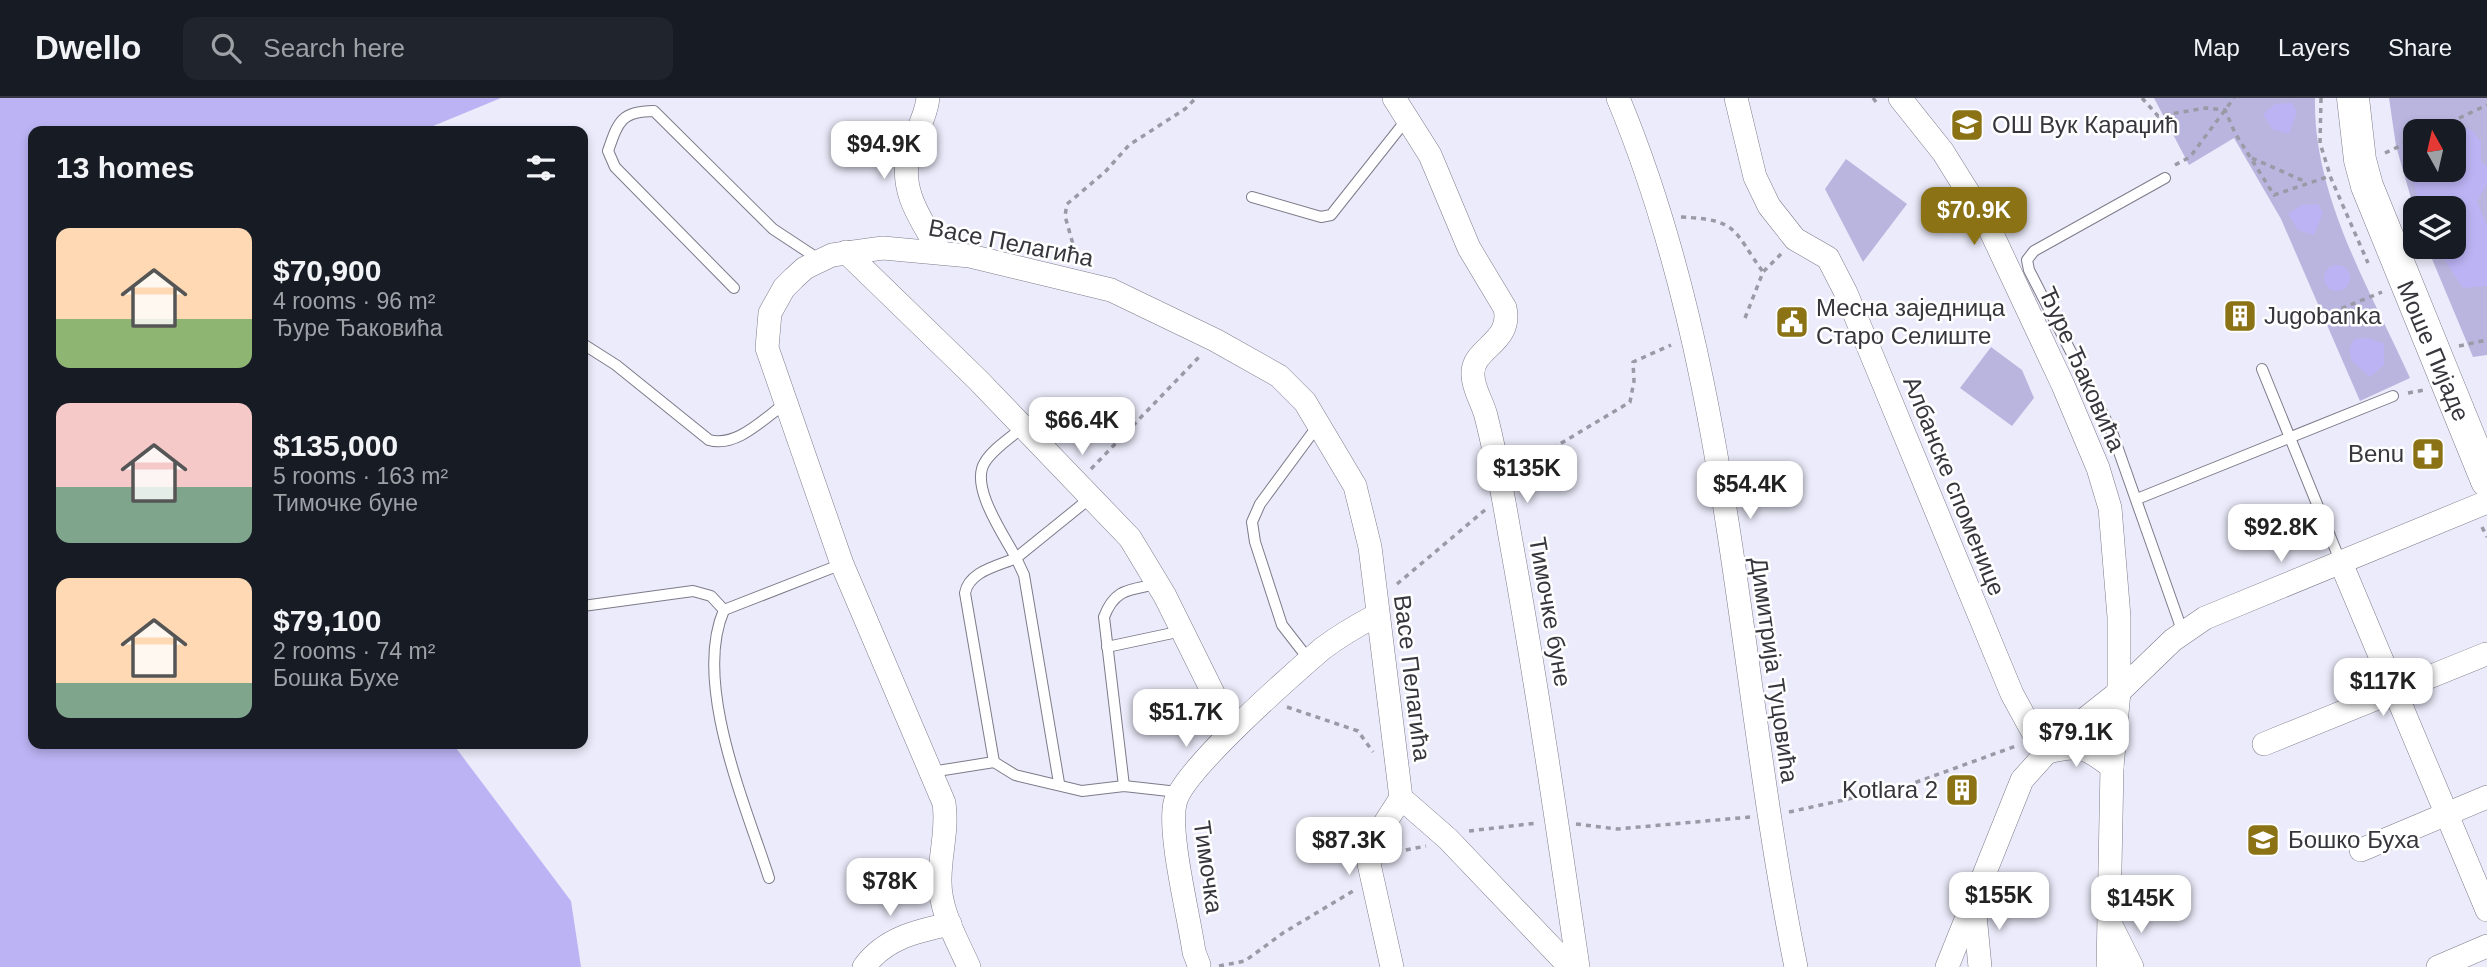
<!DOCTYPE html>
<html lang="en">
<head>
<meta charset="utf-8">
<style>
  body { margin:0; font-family:Helvetica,sans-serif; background:#20242c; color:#f1f3f6; height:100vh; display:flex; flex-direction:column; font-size:26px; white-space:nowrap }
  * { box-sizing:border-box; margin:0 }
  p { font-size:23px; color:#9ea1a6 }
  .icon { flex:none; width:38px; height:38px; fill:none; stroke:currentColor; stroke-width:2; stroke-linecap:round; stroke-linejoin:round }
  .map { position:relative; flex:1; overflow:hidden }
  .sheet { position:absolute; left:28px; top:28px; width:560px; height:623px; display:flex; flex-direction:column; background:#171b24; border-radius:14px; box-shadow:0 4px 10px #0003 }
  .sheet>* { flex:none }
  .needle { width:46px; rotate:352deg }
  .tools { position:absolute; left:2403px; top:21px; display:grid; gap:14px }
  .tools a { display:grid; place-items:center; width:63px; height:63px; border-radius:14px; background:#171b24; box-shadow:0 4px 10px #0003; font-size:35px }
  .price { position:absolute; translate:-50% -60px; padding:0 16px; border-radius:14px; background:#fff; color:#222; font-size:23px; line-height:46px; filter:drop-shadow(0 2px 4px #0008) }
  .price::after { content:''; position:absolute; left:50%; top:42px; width:21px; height:16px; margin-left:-10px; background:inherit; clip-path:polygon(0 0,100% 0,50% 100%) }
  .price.current { background:#8a7215; color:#fff }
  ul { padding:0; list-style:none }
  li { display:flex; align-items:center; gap:21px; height:175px; padding:0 28px }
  li span { display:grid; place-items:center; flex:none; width:196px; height:140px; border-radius:14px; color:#555 }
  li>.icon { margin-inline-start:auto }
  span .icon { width:84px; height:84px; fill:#fffc; stroke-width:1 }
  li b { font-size:30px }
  h2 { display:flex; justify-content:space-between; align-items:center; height:84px; padding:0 28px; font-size:30px }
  header { display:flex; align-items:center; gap:42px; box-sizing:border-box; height:98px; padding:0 35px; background:#171b24; border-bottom:2px solid #363941 }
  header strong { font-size:33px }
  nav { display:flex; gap:38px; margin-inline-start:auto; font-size:24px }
  .search { width:490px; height:63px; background:#20242c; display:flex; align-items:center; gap:18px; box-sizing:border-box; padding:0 24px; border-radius:14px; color:#9ea1a6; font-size:26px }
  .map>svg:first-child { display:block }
  .green { fill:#bab5df; fill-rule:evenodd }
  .forest { fill:#bcb3f4 }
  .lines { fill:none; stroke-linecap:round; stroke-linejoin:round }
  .lane-casing { stroke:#7d7b8a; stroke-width:12 }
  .street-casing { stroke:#7d7b8a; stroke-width:24 }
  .secondary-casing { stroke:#7d7b8a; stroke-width:33 }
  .path { stroke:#9a99a5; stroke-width:3.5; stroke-dasharray:5 5; stroke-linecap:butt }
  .lane { stroke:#fff; stroke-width:10 }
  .street { stroke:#fff; stroke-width:23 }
  .secondary { stroke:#fff; stroke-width:32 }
  .labels { text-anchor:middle; stroke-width:5; stroke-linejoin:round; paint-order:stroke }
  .poi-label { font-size:24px; fill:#37363d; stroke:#fff; text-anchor:start }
  .street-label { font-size:24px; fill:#37363d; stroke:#fff }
</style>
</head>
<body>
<header>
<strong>Dwello</strong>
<div class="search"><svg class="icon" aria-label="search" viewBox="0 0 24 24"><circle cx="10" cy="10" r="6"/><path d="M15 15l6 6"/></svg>Search here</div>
<nav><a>Map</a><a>Layers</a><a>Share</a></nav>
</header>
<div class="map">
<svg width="2487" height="869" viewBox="0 0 2487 869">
  <rect width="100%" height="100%" fill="#ecebfb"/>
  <g class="green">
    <path d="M2154 0H2315C2313 99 2371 193 2410 280L2360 303 2281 121 2234 40 2189 67Z"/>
    <path d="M2389 0H2487V257L2473 259 2427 149H2454V110H2415V114L2396 48ZM2415 33H2454V72H2415Z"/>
    <polygon points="1846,61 1907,106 1863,164 1825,91"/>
    <polygon points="1991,249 2022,272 2034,300 2012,328 1960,290"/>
  </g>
  <g class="forest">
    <polygon points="0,0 501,0 421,33 33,33 33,646 453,646 571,803 581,869 0,869"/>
    <polygon points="2292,5 2297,14 2289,36 2272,31 2263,16 2275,6"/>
    <polygon points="2466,30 2472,32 2481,44 2481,64 2487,69 2487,86 2477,103 2487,128 2487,188 2463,190 2436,149 2454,149 2454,110 2421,110 2408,67 2415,52 2415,72 2454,72 2453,33"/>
    <polygon points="2318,106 2323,115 2314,137 2298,132 2288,116 2301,107"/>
    <circle cx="2337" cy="180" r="13"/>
    <polygon points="2369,240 2384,246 2384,267 2370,279 2352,263 2349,252 2354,241"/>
  </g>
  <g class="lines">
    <defs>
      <g id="lane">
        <polyline points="2165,80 2034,153 2027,162 2029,172 2112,334 2183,535"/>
        <polyline points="1252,99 1321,119 1331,117 1407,21"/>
        <path d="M734 190 615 69 608 53C618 24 621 13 654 13L773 131 820 162"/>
        <path d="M583 246 616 267 709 342C737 350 764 320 786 305"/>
        <polyline points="2262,271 2341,465"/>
        <path d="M1022 330C1010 340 993 351 985 364 969 388 1004 437 1016 460 998 468 969 473 965 495L994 664 1015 677 1082 693 1124 688 1178 694"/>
        <polyline points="2137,401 2393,298"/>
        <polyline points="583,508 693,493 711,498 724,512"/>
        <path d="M724 512C692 585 746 708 769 780"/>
        <polyline points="724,512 842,466"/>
        <polyline points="1107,549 1182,533"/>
        <polyline points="1310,563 1282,527 1255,444 1252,424 1260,406 1319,326"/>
        <polyline points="931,674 994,664"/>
        <polyline points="1059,685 1024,477 1016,460 1089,401"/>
        <path d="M1124 688 1104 519C1115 490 1130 492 1157 486"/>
      </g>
      <g id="street">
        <path d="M928 0C926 19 916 34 910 52 897 90 921 122 940 154"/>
        <path d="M1394 0 1430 57 1469 150 1505 210C1513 245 1471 250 1473 277 1473 291 1483 305 1486 318 1496 357 1503 397 1510 438 1536 581 1557 725 1578 869"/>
        <path d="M1618 0C1733 276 1737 580 1796 869"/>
        <polyline points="1736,0 1755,79 1769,108 1795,141 1828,160 1846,195 2012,596 2035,638 2056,644"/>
        <polyline points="1900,0 1943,54 1986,123 2063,287 2098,370 2110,410 2119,519 2119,594 2112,669 2108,869"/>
        <polyline points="846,154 978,282 1130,440 1165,498 1221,611 1235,630"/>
        <polyline points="2341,465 2487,812"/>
        <polyline points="2264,646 2486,556"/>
        <path d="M2048 654C2080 646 2086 649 2112 669"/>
        <polyline points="1401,700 1448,741 1570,869"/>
        <polyline points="2361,752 2487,699"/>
        <polyline points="1974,806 1980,869"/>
        <polyline points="2110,825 2132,869"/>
        <path d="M1199 867 1194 854C1189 818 1168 736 1175 705 1182 673 1293 576 1322 551 1339 538 1358 527 1377 517"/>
        <path d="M864 869C885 840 917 833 950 826"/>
        <path d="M969 869C957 842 939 812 940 781 940 755 948 731 944 705L842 466 767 250 770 215 784 190 794 180 805 170 832 157 883 150 970 158 1111 192 1215 242 1279 278 1305 304 1355 388 1370 449 1401 700"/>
        <polyline points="1392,869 1369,766 1385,725 1401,700"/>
        <polyline points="1947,869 2022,682 2056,644 2119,594 2173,542 2205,520 2487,404"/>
        <polyline points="2438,869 2487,848"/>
      </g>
      <polyline id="secondary" points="2353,0 2360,62 2367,88 2487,383"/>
    </defs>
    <use href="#lane" class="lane-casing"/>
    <use href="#street" class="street-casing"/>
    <use href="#secondary" class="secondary-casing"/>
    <g class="path">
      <polyline points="1873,0 1879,8"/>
      <polyline points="2142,0 2158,18 2206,10 2225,12 2235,35 2274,97 2330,78 2368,165"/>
      <polyline points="2321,0 2320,45 2330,77"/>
      <polyline points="2432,33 2487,7"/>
      <polyline points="2385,55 2415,41"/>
      <polyline points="2252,60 2306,84"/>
      <polyline points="2175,67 2190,59 2234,0"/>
      <path d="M1681 119C1739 122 1732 131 1763 174"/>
      <polyline points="1078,164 1065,118 1067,106 1105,74 1129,47 1185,11 1196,0"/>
      <polyline points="2323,218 2382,194"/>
      <polyline points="1745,220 1763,174 1781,156"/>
      <polyline points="2459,248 2487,242"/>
      <polyline points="2408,295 2424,292"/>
      <polyline points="1091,371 1200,258"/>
      <polyline points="1518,371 1630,304 1634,283 1633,264 1671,247"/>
      <polyline points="2482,429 2487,439"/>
      <polyline points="1397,486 1485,412"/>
      <polyline points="1287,609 1358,633 1373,654"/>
      <polyline points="1789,714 1903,689 2016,648"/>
      <polyline points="1576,726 1617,731 1750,719"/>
      <polyline points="1469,733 1537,725"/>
      <polyline points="1396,754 1426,748"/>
      <polyline points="1219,868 1245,863 1283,835 1353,793"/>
    </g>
    <use href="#lane" class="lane"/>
    <use href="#street" class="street"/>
    <use href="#secondary" class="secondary"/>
  </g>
  <defs>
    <symbol id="school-square" viewBox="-11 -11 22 22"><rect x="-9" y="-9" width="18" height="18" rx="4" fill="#8a7215" stroke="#fff"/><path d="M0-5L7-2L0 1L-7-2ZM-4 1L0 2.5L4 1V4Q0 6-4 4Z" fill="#fff"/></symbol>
    <symbol id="building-square" viewBox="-11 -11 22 22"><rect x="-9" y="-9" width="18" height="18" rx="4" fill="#8a7215" stroke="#fff"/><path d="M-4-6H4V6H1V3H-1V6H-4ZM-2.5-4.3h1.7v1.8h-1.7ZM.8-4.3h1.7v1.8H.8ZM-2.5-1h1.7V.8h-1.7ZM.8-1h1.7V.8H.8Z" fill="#fff"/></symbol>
    <symbol id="civic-square" viewBox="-11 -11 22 22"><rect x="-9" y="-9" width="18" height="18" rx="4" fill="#8a7215" stroke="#fff"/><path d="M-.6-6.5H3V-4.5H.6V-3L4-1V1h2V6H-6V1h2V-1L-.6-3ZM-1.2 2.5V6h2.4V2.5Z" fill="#fff"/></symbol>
    <symbol id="pharmacy-square" viewBox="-11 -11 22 22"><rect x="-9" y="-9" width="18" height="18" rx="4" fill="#8a7215" stroke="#fff"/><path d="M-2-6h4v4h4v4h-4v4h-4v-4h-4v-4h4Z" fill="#fff"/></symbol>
  </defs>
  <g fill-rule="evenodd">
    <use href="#school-square" x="1948" y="8" width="38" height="38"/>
    <use href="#building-square" x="2221" y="199" width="38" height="38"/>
    <use href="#civic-square" x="1773" y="205" width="38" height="38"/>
    <use href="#pharmacy-square" x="2409" y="337" width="38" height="38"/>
    <use href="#building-square" x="1943" y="673" width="38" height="38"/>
    <use href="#school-square" x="2244" y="723" width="38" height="38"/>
  </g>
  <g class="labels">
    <g class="poi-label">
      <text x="1992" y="35">ОШ Вук Караџић</text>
      <text x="1816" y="218">Месна заједница<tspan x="1816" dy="28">Старо Селиште</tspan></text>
      <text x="2264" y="226">Jugobanka</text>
      <text x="2404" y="364" text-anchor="end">Benu</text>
      <text x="1938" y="700" text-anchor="end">Kotlara 2</text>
      <text x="2288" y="750">Бошко Буха</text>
    </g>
    <g class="street-label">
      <text transform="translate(1011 145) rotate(11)" y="8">Васе Пелагића</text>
      <text transform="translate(2433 253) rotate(67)" y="8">Моше Пијаде</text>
      <text transform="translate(2082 271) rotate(66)" y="8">Ђуре Ђаковића</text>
      <text transform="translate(1954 388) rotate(68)" y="8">Албанске споменице</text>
      <text transform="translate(1550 514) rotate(80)" y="8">Тимочке буне</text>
      <text transform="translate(1774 572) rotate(82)" y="8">Димитрија Туцовића</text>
      <text transform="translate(1412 580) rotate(83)" y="8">Васе Пелагића</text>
      <text transform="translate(1208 769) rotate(82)" y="8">Тимочка</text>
    </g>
  </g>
</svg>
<div class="tools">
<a><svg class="needle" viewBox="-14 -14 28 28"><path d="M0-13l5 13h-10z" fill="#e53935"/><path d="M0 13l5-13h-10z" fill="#9ea1a6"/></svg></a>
<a><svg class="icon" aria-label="layers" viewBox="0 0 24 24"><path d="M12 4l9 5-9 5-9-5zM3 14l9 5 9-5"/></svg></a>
</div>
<b class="price" style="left:884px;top:83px">$94.9K</b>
<b class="price current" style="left:1974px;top:149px">$70.9K</b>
<b class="price" style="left:1082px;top:359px">$66.4K</b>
<b class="price" style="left:1527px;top:407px">$135K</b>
<b class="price" style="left:1750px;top:423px">$54.4K</b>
<b class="price" style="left:2281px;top:466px">$92.8K</b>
<b class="price" style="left:2383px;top:620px">$117K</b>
<b class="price" style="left:1186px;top:651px">$51.7K</b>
<b class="price" style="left:2076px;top:671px">$79.1K</b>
<b class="price" style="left:1349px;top:779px">$87.3K</b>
<b class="price" style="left:890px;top:820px">$78K</b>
<b class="price" style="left:1999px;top:834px">$155K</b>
<b class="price" style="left:2141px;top:837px">$145K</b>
<section class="sheet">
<h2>13 homes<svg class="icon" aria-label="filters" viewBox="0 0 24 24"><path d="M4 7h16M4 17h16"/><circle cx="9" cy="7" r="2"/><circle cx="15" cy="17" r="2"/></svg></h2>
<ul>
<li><span style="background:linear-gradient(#ffd9b3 65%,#8fb573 0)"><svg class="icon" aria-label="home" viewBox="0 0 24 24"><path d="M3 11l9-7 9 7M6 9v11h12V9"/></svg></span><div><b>$70,900</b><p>4 rooms · 96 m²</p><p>Ђуре Ђаковића</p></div></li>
<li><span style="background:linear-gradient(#f6c9c9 60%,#7fa58c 0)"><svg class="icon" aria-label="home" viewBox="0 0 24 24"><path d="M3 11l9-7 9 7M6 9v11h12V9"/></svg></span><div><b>$135,000</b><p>5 rooms · 163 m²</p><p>Тимочке буне</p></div></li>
<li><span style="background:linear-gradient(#ffd9b3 75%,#7fa58c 0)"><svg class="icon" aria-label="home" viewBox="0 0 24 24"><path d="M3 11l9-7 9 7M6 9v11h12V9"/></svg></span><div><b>$79,100</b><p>2 rooms · 74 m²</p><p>Бошка Бухе</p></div></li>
</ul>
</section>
</div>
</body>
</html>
